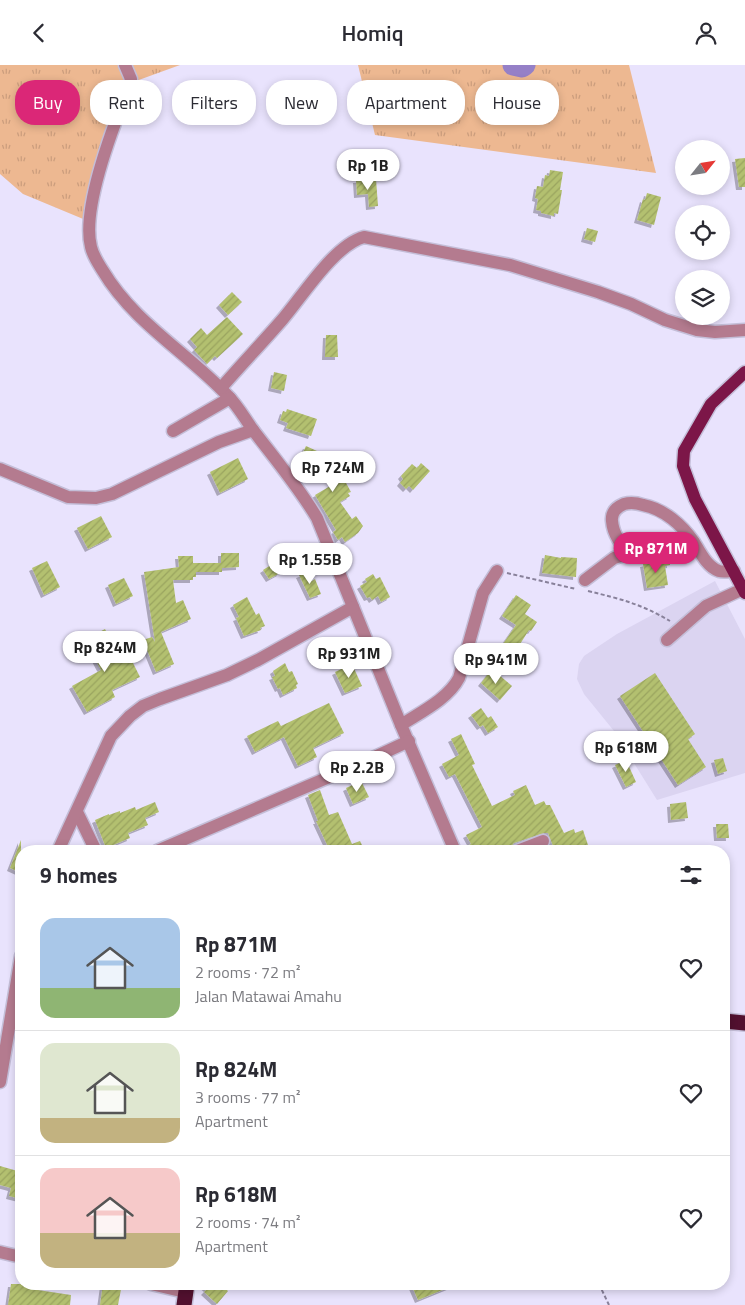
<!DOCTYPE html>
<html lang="en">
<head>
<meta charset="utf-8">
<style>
  body { margin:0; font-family:"Titillium Web",sans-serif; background:#f7f7f7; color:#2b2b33; height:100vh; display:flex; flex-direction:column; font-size:19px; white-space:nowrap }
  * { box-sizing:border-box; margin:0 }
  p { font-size:16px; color:#7c7c81 }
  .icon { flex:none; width:28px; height:28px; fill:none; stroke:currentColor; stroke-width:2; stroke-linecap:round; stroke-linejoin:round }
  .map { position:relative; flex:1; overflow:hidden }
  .drawer { position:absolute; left:15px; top:780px; width:715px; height:445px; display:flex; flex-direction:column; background:#fff; border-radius:20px; box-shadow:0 2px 8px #0003 }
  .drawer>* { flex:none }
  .banner { position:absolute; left:15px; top:15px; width:715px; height:45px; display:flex; gap:10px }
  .needle { width:32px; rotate:60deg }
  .controls { position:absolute; left:675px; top:75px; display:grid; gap:10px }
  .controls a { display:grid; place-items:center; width:55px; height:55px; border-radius:50%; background:#fff; box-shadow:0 2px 8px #0003; font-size:25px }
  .price { position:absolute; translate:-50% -42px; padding:0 11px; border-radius:18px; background:#fff; color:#222; font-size:16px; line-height:32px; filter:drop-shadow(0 1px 2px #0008) }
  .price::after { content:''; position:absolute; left:50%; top:30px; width:15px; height:11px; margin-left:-8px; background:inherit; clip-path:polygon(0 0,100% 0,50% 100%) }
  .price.on { background:#db2777; color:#fff }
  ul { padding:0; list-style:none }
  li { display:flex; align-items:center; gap:15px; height:125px; padding:0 25px }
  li+li { border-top:1px solid #e1e1e2 }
  li span { display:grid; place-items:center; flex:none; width:140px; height:100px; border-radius:15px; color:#555 }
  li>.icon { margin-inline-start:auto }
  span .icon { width:60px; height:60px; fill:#fffc; stroke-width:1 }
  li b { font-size:21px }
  h2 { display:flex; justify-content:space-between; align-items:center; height:60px; padding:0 25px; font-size:21px }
  .chip { padding:0 18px; border-radius:20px; background:#fff; box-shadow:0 2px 8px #0003; font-size:18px; line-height:45px }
  .chip.on { background:#db2777; color:#fff }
  header { display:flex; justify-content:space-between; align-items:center; height:65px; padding:0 25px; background:#fff; font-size:22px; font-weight:600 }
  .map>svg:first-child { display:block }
  .built { fill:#dbd4f1 }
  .grass { fill:url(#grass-tufts) }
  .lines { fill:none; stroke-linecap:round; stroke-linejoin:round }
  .river { stroke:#9580c7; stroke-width:21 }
  .building { fill:url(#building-hatch); filter:url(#shadow) }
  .minor-casing { stroke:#c4bed8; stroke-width:15 }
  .major-casing { stroke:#c4bed8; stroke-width:15 }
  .highway-casing { stroke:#c4bed8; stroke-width:18 }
  .path { stroke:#88819a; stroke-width:2; stroke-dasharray:4 2.5; stroke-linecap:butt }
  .minor { stroke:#b47b8f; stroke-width:12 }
  .major { stroke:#7c1648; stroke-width:12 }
  .highway { stroke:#52102f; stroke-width:15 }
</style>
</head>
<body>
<header><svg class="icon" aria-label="back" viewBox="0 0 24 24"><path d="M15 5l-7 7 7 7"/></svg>Homiq<svg class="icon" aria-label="person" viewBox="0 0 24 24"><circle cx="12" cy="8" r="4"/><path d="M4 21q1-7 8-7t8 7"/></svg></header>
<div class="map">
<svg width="745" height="1240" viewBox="0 0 745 1240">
  <defs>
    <pattern id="grass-tufts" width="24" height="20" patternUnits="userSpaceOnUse" patternTransform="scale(1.25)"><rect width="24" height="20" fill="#edb891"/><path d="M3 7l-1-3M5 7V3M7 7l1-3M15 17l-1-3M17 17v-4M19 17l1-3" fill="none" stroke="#cb9d7d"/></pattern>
    <pattern id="building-hatch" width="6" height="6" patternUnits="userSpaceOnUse" patternTransform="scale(1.25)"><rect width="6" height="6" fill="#b3c06f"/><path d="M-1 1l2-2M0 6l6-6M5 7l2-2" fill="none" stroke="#9aa460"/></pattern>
    <filter id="shadow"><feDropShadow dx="-3" dy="3" stdDeviation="0" flood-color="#0004"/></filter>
  </defs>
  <rect width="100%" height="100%" fill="#e9e3fd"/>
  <polygon class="built" points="715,516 745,574 745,708 657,735 614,666 584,629 577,614 579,599 584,591 617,569"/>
  <g class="grass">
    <polygon points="0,0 180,0 125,20 88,156 23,129 0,109"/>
    <polygon points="358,0 629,0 656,108 375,70"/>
  </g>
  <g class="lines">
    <polyline class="river" points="513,0 522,2 525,0"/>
  </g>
  <g class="building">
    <polygon points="745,93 745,122 739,122 735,94"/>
    <polygon points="550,105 563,107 560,125 562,125 558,149 554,148 554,151 541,148 541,146 536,145 538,134 535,133 537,121 543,122 545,110 549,111"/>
    <polygon points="376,114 378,141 369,142 368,129 357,130 356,115"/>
    <polygon points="647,128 661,132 654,160 637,155 643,134 645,135"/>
    <polygon points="587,163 598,166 595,177 584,174"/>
    <polygon points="232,227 242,237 228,250 219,240"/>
    <polygon points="227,252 243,269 217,293 215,291 207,299 194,285 197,282 190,274 201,263 207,270"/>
    <polygon points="326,270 337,270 338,292 325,292"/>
    <polygon points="274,307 287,310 284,326 271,323"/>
    <polygon points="287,344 317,354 311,371 286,363 288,358 280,355 283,346 286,347"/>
    <polygon points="306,381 339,396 338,398 343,400 340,407 351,427 348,428 350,431 340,437 352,454 356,451 363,461 358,468 345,477 342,472 338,475 333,467 336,465 315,430 337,417 298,398"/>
    <polygon points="238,393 248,414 220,428 210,407"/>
    <polygon points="421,398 430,406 413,425 409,421 406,424 400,418 403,414 401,411 412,399 417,403"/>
    <polygon points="101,451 112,472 88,484 77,463"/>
    <polygon points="221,488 239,488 239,502 222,503 222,507 196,507 196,512 193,512 193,515 173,515 176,538 183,535 191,554 161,567 174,599 156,607 143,575 152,572 155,577 144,507 179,502 178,491 193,491 193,498 221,498"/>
    <polygon points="545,490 561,493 561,492 577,493 576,512 542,508"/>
    <polygon points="669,494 670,500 665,501 668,520 647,523 643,499"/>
    <polygon points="47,496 60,522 44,530 32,503"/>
    <polygon points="274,498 280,508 269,514 263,505"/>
    <polygon points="308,507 312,516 315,514 321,529 310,533 299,510"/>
    <polygon points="373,509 376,514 380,512 390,532 381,537 378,531 372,535 370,532 367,533 360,521 367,517 365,514"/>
    <polygon points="124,513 133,531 116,539 108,520"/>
    <polygon points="516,530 531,540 525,549 537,557 531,566 529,565 515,587 503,579 516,560 502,551"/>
    <polygon points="247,532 256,550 259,548 265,561 260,563 261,565 244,571 236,553 239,552 233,540"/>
    <polygon points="105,564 120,594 129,590 140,612 112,625 115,632 87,647 72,621 101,605 85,575"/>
    <polygon points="285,598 289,607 292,606 298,619 296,620 297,623 283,630 280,623 278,624 272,612 275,611 273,606"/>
    <polygon points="352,599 362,621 345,628 335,607"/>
    <polygon points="492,604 512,621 500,635 481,618"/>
    <polygon points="655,608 695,669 688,674 706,702 678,720 620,631"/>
    <polygon points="329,638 344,668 313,683 317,692 298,701 284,672 255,687 247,671 278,656 281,661"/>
    <polygon points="481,643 488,653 491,651 498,662 488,668 483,660 480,662 471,650"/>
    <polygon points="461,669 475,699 472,700 492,741 515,730 513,726 526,720 535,740 544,736 546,740 550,740 564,768 574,764 575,768 583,765 588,780 580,782 582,786 555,786 548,768 544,768 514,778 509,784 505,786 463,786 463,783 471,779 466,770 482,762 455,709 449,712 442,699 459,690 451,674"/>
    <polygon points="723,693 727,706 718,709 714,695"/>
    <polygon points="626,695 636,717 626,722 615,700"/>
    <polygon points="361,716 369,732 353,739 346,723"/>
    <polygon points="320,725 329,750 338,747 352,779 360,776 365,786 330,786 316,756 318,756 308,730"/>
    <polygon points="155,737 159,747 145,753 148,760 128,768 130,773 106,783 95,755 109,749 109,750 120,746 120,748 135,742 136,745"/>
    <polygon points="686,737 688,753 671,755 670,739"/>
    <polygon points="716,759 728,759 729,773 717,773"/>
    <polygon points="21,775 21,808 10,803"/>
    <polygon points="0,1101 21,1107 21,1134 9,1131 11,1123 0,1120"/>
    <polygon points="11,1219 40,1219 38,1225 71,1230 70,1240 8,1240"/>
    <polygon points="103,1219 122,1219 118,1240 100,1240"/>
    <polygon points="201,1219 220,1219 228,1226 217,1239 204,1227 207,1224"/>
    <polygon points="411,1219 457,1219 418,1235"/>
  </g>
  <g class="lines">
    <defs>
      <g id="minor">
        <path d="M125 0 131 14 129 22C114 59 81 143 91 182 93 191 98 198 103 206 134 258 188 288 228 331 238 341 245 354 253 365 275 394 298 421 317 453L401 660 455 786"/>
        <path d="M221 323C241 300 262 278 282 255 302 232 334 180 364 172L510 200 598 227 631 239 665 255 697 265 715 267 745 265"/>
        <polyline points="173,366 230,333"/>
        <polyline points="0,404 68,432 96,433 112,429 219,377 253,365"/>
        <path d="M631 488C621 481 613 469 612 456 611 447 617 442 624 439 631 437 637 438 643 440 664 444 682 460 694 477 700 487 707 502 719 506 723 507 730 506 734 506"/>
        <polyline points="585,515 614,493 631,488 641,491 667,486"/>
        <polyline points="667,575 706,541 743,524"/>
        <path d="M401 660C421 647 448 634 459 613L483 528 497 506"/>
        <polyline points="77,747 96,786"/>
        <polyline points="58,786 111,671 130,651 143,641 160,634 227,610 258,595 353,542"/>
        <polyline points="157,786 364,697 409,676"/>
        <polyline points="517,786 543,776"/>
        <polyline points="0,1017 21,891"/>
        <polyline points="0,1187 21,1192"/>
        <polyline points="151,1219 185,1227"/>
      </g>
      <polyline id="major" points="745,307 711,339 684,386 683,401 695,434 745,528"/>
      <g id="highway">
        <polyline points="724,956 745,958"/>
        <polyline points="184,1240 187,1219"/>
      </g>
    </defs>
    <use href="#minor" class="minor-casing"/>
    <use href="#major" class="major-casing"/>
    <use href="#highway" class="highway-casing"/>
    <g class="path">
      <polyline points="507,508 576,524"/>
      <path d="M588 526C621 534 641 539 670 556"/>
      <polyline points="599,1219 609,1240"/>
    </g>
    <use href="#minor" class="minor"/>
    <use href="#major" class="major"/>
    <use href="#highway" class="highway"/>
  </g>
</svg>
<div class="controls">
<a><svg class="needle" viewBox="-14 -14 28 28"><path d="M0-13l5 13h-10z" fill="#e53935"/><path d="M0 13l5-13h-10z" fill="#7c7c81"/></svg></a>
<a><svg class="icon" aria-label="locate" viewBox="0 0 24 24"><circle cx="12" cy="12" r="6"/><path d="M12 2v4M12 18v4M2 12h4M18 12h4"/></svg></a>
<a><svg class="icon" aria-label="layers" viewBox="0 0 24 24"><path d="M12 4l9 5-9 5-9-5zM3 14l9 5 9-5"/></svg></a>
</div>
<b class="price" style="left:368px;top:126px">Rp 1B</b>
<b class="price" style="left:333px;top:428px">Rp 724M</b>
<b class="price on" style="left:656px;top:509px">Rp 871M</b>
<b class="price" style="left:310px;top:520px">Rp 1.55B</b>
<b class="price" style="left:105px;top:608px">Rp 824M</b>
<b class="price" style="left:349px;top:614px">Rp 931M</b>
<b class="price" style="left:496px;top:620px">Rp 941M</b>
<b class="price" style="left:626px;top:708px">Rp 618M</b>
<b class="price" style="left:357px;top:728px">Rp 2.2B</b>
<div class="banner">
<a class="chip on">Buy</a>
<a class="chip">Rent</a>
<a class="chip">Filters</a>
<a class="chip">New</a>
<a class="chip">Apartment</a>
<a class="chip">House</a>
</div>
<section class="drawer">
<h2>9 homes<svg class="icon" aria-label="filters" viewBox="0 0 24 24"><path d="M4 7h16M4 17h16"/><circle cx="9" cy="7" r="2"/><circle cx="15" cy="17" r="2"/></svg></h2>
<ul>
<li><span style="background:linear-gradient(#a9c7e8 70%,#8fb573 0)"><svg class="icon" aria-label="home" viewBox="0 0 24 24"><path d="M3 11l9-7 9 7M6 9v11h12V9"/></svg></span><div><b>Rp 871M</b><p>2 rooms · 72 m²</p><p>Jalan Matawai Amahu</p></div><svg class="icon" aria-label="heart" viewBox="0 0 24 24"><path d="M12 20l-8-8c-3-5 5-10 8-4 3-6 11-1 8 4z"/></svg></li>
<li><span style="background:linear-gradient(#dfe7d0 75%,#c2b280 0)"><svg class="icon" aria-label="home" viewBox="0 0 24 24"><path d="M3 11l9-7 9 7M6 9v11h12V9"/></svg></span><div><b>Rp 824M</b><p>3 rooms · 77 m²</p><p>Apartment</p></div><svg class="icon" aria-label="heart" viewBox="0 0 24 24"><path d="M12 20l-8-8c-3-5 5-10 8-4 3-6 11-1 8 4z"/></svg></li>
<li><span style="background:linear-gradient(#f6c9c9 65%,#c2b280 0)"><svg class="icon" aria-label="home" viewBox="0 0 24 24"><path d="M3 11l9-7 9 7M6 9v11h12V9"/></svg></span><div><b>Rp 618M</b><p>2 rooms · 74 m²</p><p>Apartment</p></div><svg class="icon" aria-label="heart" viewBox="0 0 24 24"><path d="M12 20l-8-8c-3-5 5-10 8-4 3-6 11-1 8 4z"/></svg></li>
</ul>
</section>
</div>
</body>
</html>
